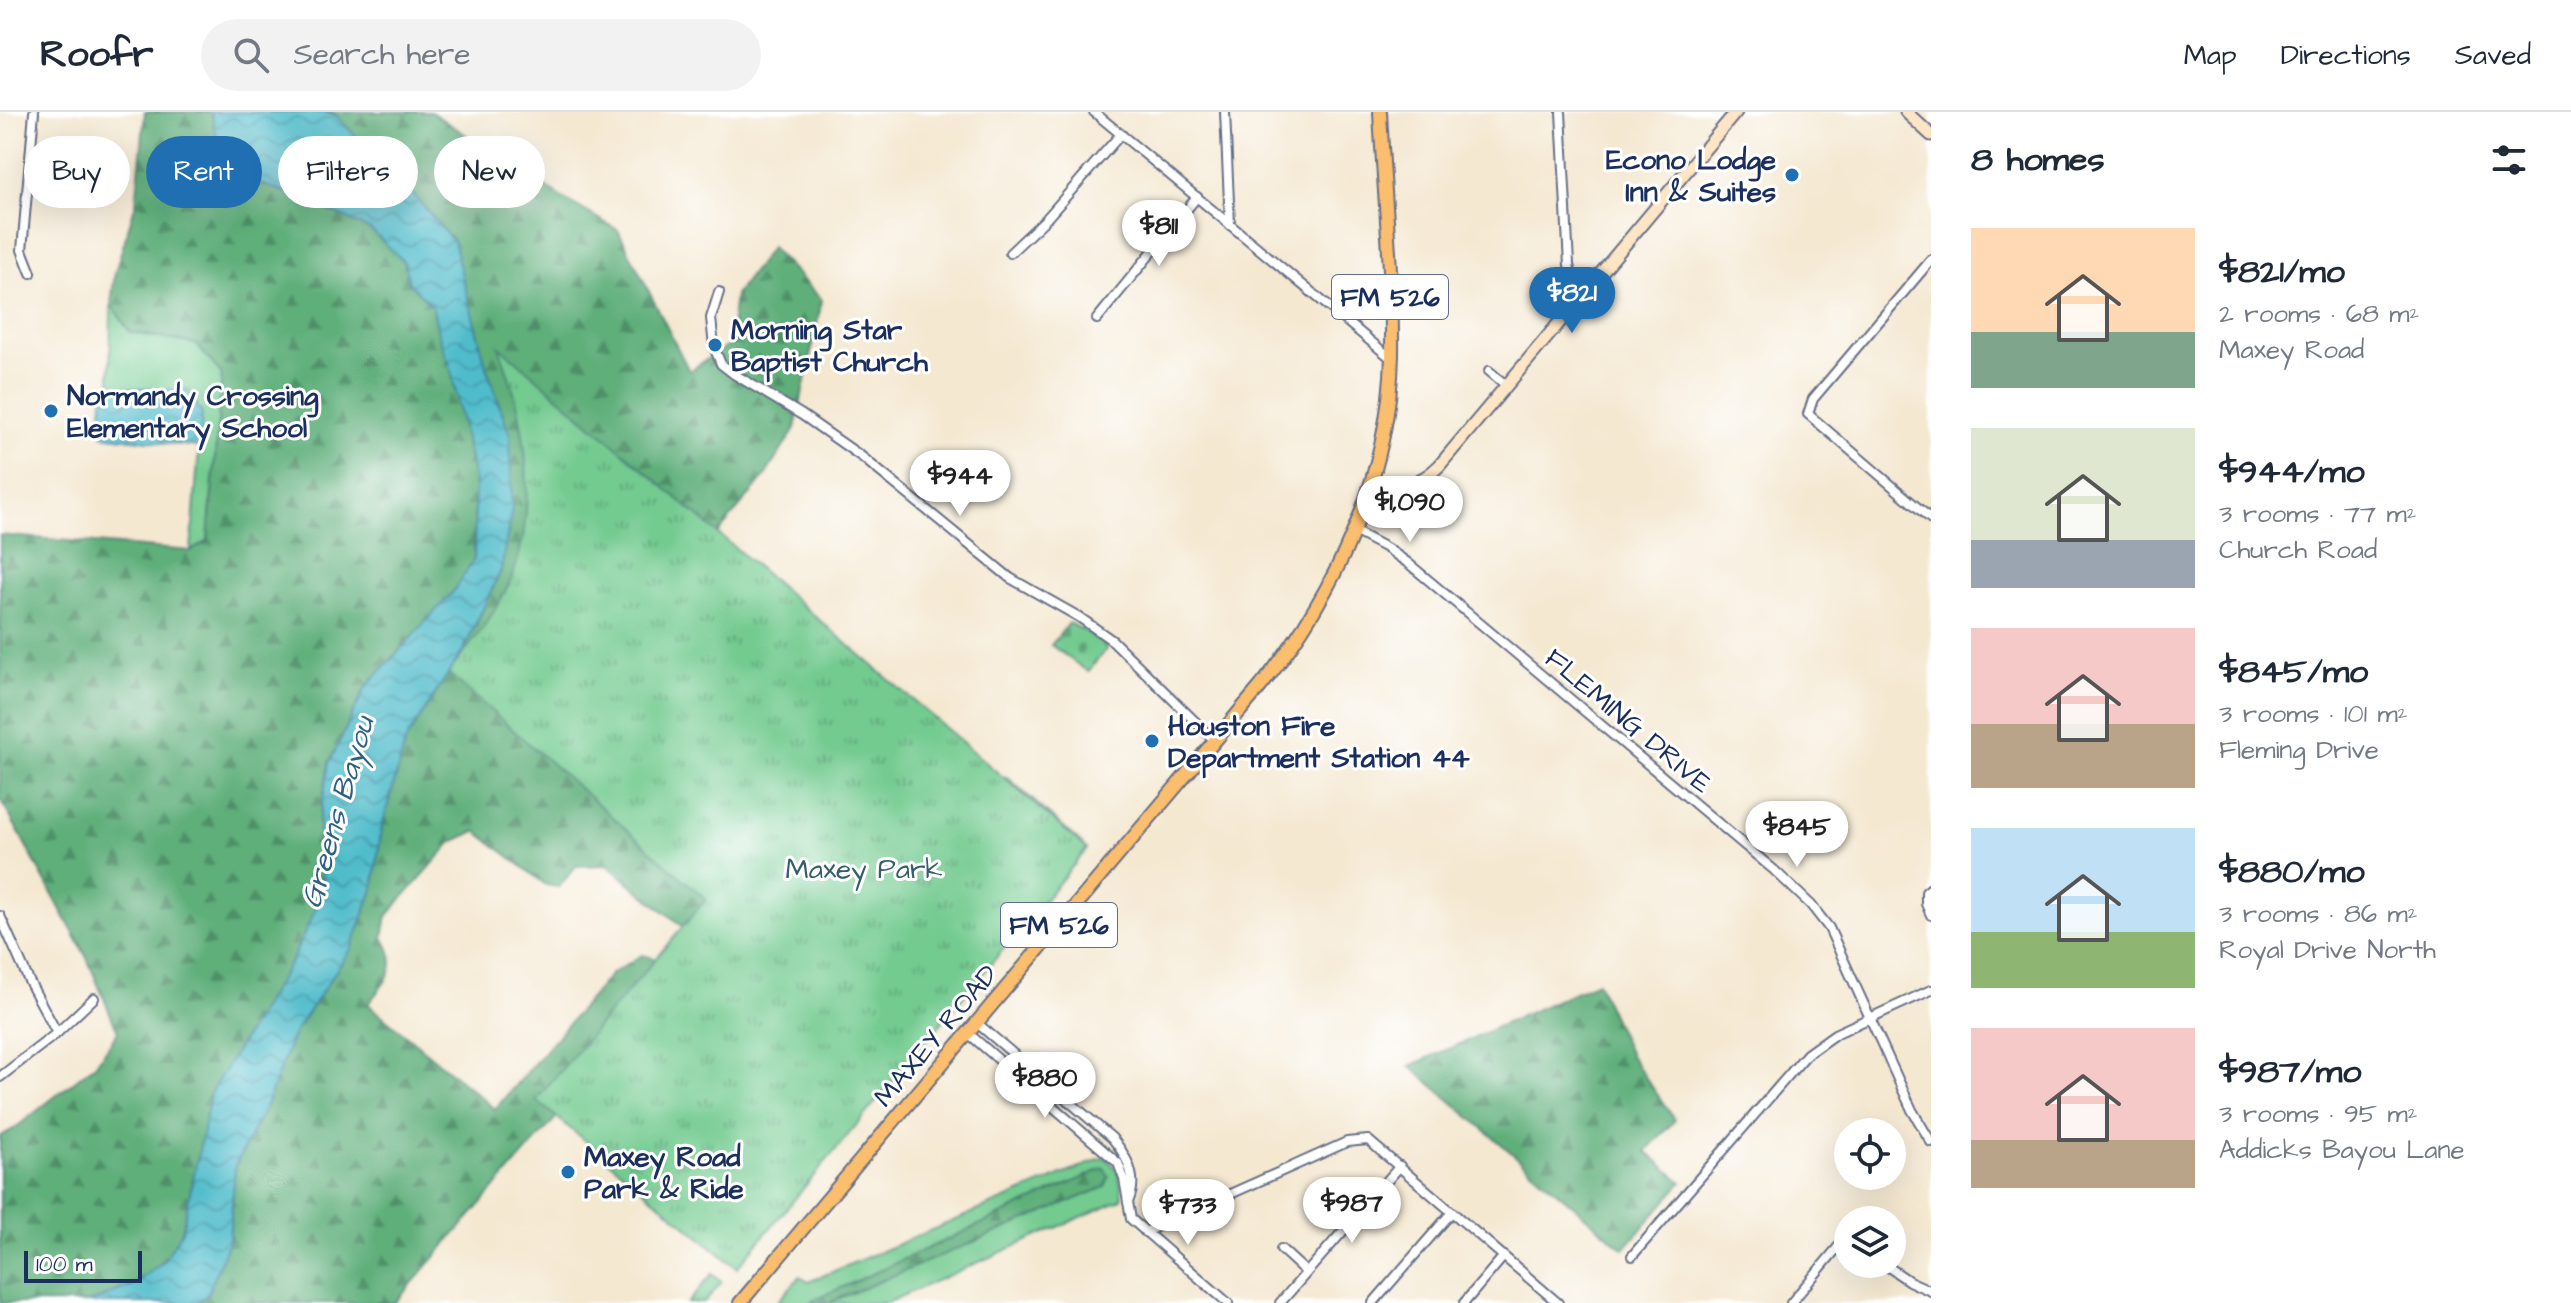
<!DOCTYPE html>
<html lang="en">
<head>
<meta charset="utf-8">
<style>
  body { margin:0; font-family:"Architects Daughter",sans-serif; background:#f2f2f3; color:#1f2937; height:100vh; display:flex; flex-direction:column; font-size:30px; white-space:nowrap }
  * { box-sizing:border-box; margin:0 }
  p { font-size:26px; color:#747a83 }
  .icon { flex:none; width:44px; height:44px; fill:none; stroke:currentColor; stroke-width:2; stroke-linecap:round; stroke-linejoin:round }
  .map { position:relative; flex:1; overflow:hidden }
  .panel { display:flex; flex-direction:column; background:#fff; width:640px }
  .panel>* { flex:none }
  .hud { position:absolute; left:24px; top:24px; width:760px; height:72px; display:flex; gap:16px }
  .controls { position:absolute; left:1834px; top:1006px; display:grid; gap:16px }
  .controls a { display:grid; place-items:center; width:72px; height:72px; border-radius:50%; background:#fff; box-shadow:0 8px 32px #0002; font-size:40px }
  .scale { position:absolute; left:24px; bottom:20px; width:118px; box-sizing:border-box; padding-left:8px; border:4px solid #1b2f5e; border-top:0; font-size:22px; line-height:28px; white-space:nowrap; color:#1b2f5e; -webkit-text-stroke:6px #fff; paint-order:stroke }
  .price { position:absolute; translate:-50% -68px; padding:0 18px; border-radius:28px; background:#fff; color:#222; font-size:26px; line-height:52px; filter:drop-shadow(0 2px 4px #0008) }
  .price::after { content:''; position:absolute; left:50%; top:48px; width:24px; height:18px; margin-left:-12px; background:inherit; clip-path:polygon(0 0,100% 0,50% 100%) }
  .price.on { background:#1f6fb2; color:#fff }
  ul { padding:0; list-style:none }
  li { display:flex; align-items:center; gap:24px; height:200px; padding:0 40px }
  li span { display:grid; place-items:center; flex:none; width:224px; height:160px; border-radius:0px; color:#555 }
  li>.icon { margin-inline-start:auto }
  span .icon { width:96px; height:96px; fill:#fffc; stroke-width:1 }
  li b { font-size:34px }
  h2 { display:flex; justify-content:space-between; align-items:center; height:96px; padding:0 40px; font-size:34px }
  .pill { padding:0 28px; border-radius:36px; background:#fff; box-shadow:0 8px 32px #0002; font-size:28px; line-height:72px }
  .pill.on { background:#1f6fb2; color:#fff }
  header { display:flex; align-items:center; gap:48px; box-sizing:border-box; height:112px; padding:0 40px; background:#fff; border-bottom:2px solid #e0e1e3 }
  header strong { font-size:38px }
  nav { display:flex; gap:44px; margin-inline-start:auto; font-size:28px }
  .search { width:560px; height:72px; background:#f2f2f3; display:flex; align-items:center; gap:20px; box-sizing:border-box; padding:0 28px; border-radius:44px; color:#747a83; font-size:30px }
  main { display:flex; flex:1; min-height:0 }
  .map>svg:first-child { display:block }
  .grass { fill:#73cb90; stroke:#477d77; stroke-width:2 }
  .forest { fill:url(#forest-firs); stroke:#3c6f6c; stroke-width:2 }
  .cemetery { fill:url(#cemetery-stones); stroke:#477d77; stroke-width:2 }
  .park { fill:url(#park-tufts); stroke:#477d77; stroke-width:2 }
  .water { fill:url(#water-waves); stroke:#367694; stroke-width:2 }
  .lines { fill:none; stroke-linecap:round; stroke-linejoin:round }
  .street-casing { stroke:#677086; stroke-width:12 }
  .secondary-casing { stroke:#677086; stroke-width:15 }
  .primary-casing { stroke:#677086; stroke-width:16 }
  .street { stroke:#fff; stroke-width:8 }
  .secondary { stroke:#fde5c5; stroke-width:11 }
  .primary { stroke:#fbbd6e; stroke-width:12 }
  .poi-dot { fill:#1f6fb2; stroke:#fff; stroke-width:3 }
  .labels { text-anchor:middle; stroke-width:6; stroke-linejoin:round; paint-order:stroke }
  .shield { fill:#fff; stroke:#5f6d8e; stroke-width:2 }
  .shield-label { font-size:26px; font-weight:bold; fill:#1b2f5e }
  .poi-label { font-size:28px; font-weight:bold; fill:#1b2f5e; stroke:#fff; text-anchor:start }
  .street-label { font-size:28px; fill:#1b2f5e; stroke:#fff }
  .park-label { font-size:28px; fill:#355e6d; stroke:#fff }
  .water-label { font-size:30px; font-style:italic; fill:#2e6084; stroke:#fff }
</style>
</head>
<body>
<header>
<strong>Roofr</strong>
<div class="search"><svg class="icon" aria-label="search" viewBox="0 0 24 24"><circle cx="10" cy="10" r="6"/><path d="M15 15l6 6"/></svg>Search here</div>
<nav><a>Map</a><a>Directions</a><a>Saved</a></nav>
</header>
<main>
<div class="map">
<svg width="1931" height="1191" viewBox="0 0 1931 1191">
  <defs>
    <pattern id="forest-firs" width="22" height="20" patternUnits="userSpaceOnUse" patternTransform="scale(2)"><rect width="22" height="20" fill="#5eaf7a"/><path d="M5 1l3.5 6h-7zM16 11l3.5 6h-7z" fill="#4d8f67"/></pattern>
    <pattern id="cemetery-stones" width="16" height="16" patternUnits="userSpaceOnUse" patternTransform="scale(2)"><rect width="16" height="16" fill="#73cb90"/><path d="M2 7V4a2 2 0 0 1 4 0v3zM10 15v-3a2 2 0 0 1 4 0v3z" fill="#5ea579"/></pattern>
    <pattern id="park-tufts" width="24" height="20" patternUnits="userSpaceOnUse" patternTransform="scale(2)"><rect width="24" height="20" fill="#73cb90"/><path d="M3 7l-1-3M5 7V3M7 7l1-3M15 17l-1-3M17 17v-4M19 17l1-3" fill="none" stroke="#5ea579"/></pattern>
    <pattern id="water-waves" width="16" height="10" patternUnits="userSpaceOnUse" patternTransform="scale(2)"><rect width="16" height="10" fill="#50bccb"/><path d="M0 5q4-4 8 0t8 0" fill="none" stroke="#4299a8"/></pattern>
  </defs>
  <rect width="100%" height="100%" fill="#fff"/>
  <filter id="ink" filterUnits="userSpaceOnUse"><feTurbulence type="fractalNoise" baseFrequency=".0125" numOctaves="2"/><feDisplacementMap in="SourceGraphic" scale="16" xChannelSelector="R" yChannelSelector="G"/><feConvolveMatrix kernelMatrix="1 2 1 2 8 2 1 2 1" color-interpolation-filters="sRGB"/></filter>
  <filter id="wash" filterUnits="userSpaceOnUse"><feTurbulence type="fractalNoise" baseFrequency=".006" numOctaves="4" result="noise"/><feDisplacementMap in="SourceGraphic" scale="32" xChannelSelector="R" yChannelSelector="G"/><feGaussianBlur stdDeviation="1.8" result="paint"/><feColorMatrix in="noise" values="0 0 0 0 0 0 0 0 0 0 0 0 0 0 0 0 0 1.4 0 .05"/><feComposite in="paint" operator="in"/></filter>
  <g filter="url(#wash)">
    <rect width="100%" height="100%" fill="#f4e8d1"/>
    <g class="grass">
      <polygon points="111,192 130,220 196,232 222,262 208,429 191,439 199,335 102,323 103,275 110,275"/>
      <path d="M1105 1045C1120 1058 1121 1068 1122 1087L886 1191H777L800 1164 808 1170Z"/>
      <polygon points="712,1162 722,1170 704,1191 688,1191"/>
    </g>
    <g class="forest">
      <polygon points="145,0 211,0 220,39 254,70 298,84 371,118 404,150 409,171 432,193 440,228 450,253 475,371 474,447 453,480 366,575 329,651 319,709 323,780 293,846 211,980 183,1119 163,1150 131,1174 88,1191 0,1191 0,1024 14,1017 96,952 118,920 87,846 0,686 0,423 191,439 208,429 222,262 196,232 130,220 111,192 115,160 136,91"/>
      <path d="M322 0H431L561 85 618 118 689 259 729 233 735 183 771 135 822 188 795 317 763 367 718 421 779 481 937 674 1007 665 1083 733 928 910 697 826 607 753 576 754 559 775 546 773 476 719 452 730 387 804 383 825C402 856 388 866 368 892L495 997 611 862 642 843 673 851 560 977 555 1007 395 1191H197L207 1183 229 1128 235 1054 267 991 294 921 352 835 373 777 382 715 406 628 465 536 501 458 510 323 487 257 335 3Z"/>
      <polygon points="1597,870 1630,943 1675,1008 1646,1039 1682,1070 1624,1137 1410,954"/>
      <polygon points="1104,1056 1109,1064 1105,1075 828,1191 808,1191"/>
    </g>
    <polygon class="cemetery" points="1069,511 1087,520 1107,536 1088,560 1051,533"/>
    <path class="park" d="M499 234 1087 737 737 1156 536 988 706 787 448 561C471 532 495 503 510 469 531 421 530 356 520 305 516 281 506 257 499 234Z"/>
    <g class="water">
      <polygon points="211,0 322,0 335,3 412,81 453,129 487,257 510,323 512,397 501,458 465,535 406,628 382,715 373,777 352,835 294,921 267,991 235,1054 229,1128 207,1183 197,1191 88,1191 131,1174 163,1150 182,1119 211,980 293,846 323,780 319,709 329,651 366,575 453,480 474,447 475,371 450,253 440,228 432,193 409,171 404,150 371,118 298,84 254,70 220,39"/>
      <polygon points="103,275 188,278 202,302 199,335 102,323"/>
    </g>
  </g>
  <g filter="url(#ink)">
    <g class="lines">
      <defs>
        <g id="street">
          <polyline points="1094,0 1392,247"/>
          <polyline points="1225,0 1230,113"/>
          <polyline points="1561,0 1569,153 1574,172 1581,185"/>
          <polyline points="1010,141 1046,107 1121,22"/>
          <polyline points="1931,148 1813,287 1808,302 1931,407"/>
          <polyline points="31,161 22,138 34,0"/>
          <polyline points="719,180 711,206 714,235 721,252 734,262 802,303 862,345 1010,466 1079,505 1113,529 1215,629"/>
          <polyline points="1097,207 1197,85"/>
          <polyline points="1489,259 1507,274"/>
          <polyline points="1354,419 1388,437 1408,451 1774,758 1811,793 1829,816 1912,998 1931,1030"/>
          <polyline points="1931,776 1926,780 1926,792 1931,803"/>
          <polyline points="0,804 29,869 57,921"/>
          <path d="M977 911 1112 1026C1127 1044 1139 1067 1128 1090"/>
          <polyline points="968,921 1118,1051 1124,1067 1131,1107 1228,1191"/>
          <polyline points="0,965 57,921 94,886"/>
          <polyline points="1145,1120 1347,1030 1368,1028 1558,1191"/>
          <polyline points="1281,1137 1306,1160"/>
          <polyline points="1632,1144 1807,942 1835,922 1931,878"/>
          <polyline points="1884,1152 1909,1169 1931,1179"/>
          <polyline points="1280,1191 1400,1054"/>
          <polyline points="1373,1191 1452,1100"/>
          <polyline points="1464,1191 1503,1145"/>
          <polyline points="1791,1191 1838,1135 1848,1132"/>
        </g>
        <g id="secondary">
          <polyline points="1906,0 1931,23"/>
          <path d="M1370 376C1398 376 1418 375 1439 354L1736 0"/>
        </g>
        <path id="primary" d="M740 1191 1261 574C1336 481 1389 366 1392 244 1393 163 1384 81 1380 0"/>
      </defs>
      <use href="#street" class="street-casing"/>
      <use href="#secondary" class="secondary-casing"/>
      <use href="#primary" class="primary-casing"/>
      <use href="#street" class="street"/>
      <use href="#secondary" class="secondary"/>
      <use href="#primary" class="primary"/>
    </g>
  </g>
  <g class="poi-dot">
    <circle cx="1792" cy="63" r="8"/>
    <circle cx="715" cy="233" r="8"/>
    <circle cx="51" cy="299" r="8"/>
    <circle cx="1152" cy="629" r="8"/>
    <circle cx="568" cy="1060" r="8"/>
  </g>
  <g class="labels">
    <g class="shield">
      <rect x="1332" y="163" width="116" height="44" rx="6"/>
      <rect x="1001" y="791" width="116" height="44" rx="6"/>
    </g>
    <g class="shield-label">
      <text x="1390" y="194">FM 526</text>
      <text x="1059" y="822">FM 526</text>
    </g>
    <g class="poi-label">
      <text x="1776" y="57" text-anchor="end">Econo Lodge<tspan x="1776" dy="32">Inn &amp; Suites</tspan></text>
      <text x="731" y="227">Morning Star<tspan x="731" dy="32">Baptist Church</tspan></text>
      <text x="67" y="293">Normandy Crossing<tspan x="67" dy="32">Elementary School</tspan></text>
      <text x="1168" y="623">Houston Fire<tspan x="1168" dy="32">Department Station 44</tspan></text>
      <text x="584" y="1054">Maxey Road<tspan x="584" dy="32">Park &amp; Ride</tspan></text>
    </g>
    <g class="street-label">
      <text transform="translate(1629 608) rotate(40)" y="10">FLEMING DRIVE</text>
      <text transform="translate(935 923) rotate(-50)" y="10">MAXEY ROAD</text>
    </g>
    <g class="park-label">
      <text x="864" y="766">Maxey Park</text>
    </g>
    <g class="water-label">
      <text transform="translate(337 700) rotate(-74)" y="10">Greens Bayou</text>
    </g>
  </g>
</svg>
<div class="controls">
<a><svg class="icon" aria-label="locate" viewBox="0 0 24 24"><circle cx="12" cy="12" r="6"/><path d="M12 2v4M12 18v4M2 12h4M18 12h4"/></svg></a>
<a><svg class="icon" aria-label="layers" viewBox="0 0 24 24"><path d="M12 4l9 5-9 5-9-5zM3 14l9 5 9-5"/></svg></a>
</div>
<div class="scale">100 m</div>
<b class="price" style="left:1159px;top:156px">$811</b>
<b class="price on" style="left:1572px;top:223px">$821</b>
<b class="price" style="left:960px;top:406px">$944</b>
<b class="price" style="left:1410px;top:432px">$1,090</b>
<b class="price" style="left:1797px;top:757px">$845</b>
<b class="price" style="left:1045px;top:1008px">$880</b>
<b class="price" style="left:1352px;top:1133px">$987</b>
<b class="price" style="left:1188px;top:1135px">$733</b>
<div class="hud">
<a class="pill">Buy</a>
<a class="pill on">Rent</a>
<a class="pill">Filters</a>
<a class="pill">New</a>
</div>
</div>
<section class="panel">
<h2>8 homes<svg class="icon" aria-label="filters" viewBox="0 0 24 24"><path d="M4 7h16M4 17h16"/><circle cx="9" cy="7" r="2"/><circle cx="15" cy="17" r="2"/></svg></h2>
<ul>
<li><span style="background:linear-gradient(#ffd9b3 65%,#7fa58c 0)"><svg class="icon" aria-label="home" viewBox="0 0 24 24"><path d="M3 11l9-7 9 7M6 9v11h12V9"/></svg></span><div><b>$821/mo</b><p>2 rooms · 68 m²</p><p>Maxey Road</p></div></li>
<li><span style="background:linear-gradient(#dfe7d0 70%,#9aa5b1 0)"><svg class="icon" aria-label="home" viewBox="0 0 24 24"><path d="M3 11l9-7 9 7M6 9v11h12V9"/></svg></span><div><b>$944/mo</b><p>3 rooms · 77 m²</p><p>Church Road</p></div></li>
<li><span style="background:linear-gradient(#f6c9c9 60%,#b9a48a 0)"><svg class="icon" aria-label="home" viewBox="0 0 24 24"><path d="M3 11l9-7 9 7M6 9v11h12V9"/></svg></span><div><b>$845/mo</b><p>3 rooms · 101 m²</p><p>Fleming Drive</p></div></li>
<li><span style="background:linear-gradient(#bfe0f5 65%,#8fb573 0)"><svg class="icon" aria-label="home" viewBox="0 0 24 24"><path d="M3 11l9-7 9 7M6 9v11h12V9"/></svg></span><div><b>$880/mo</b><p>3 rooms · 86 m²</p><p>Royal Drive North</p></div></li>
<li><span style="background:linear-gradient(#f6c9c9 70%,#b9a48a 0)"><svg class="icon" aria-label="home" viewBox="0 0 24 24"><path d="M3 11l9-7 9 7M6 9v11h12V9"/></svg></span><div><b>$987/mo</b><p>3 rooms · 95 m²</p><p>Addicks Bayou Lane</p></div></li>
</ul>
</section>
</main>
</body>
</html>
